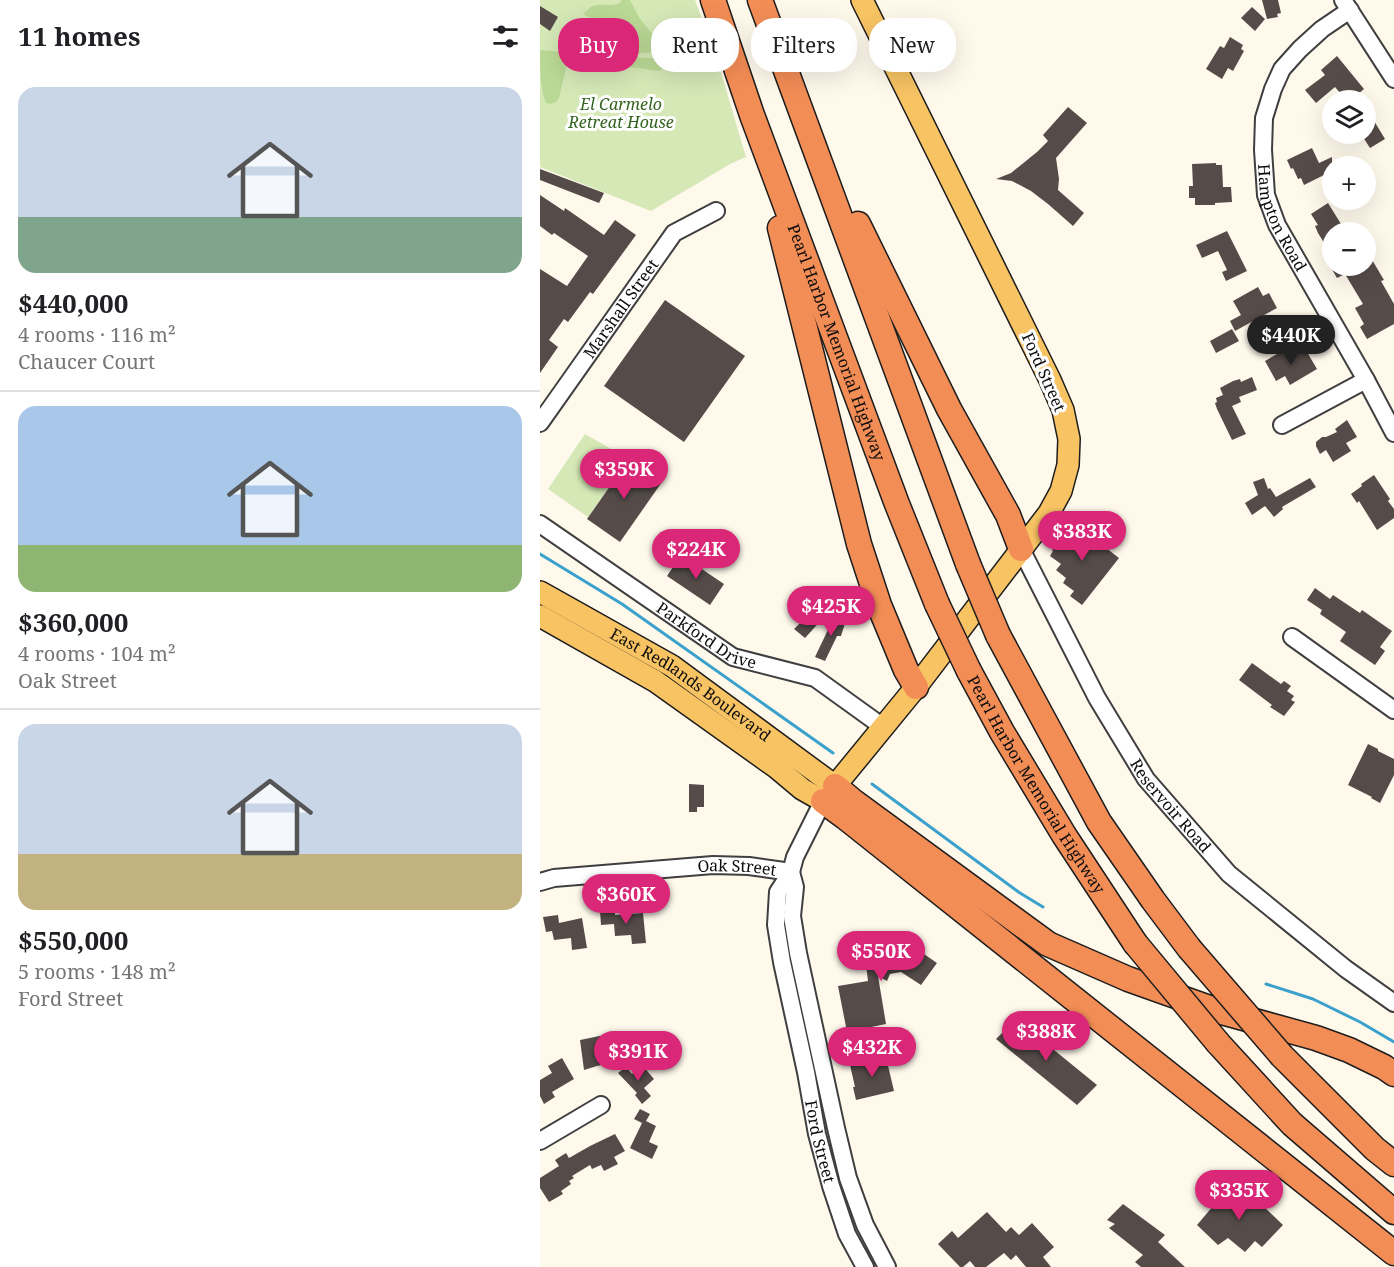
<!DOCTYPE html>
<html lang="en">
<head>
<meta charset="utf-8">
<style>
  body { margin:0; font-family:"Noto Serif",serif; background:#f2f2f2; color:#202124; height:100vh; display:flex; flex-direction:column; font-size:22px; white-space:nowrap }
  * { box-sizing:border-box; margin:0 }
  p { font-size:20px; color:#757577 }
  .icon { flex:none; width:33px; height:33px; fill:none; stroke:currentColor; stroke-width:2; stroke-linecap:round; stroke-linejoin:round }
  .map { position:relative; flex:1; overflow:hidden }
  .panel { display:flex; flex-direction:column; background:#fff; width:540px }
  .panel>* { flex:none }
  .guide { position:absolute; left:18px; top:18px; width:570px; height:54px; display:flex; gap:12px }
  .fabs { position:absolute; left:782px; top:90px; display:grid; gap:12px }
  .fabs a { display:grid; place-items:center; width:54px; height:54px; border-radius:50%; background:#fff; box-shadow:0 6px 24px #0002; font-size:30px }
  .price { position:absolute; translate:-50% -51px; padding:0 14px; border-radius:21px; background:#db2777; color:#fff; font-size:20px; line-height:39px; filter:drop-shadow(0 2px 3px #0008) }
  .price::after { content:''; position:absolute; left:50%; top:36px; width:18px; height:14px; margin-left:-9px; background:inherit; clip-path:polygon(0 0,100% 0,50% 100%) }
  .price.active { background:#222; color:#fff }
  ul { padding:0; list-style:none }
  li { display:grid; align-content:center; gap:12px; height:318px; padding:0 18px }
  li+li { border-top:2px solid #e0e0e0 }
  li span { display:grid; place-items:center; height:186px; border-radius:18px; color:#555 }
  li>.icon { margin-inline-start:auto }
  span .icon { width:108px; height:108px; fill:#fffc; stroke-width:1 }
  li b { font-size:26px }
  h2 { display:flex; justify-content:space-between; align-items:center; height:72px; padding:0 18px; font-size:26px }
  .pill { padding:0 21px; border-radius:24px; background:#fff; box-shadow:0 6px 24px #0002; font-size:21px; line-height:54px }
  .pill.active { background:#db2777; color:#fff }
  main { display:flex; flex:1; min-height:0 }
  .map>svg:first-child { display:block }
  .green { fill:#d5e8b6 }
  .forest { fill:#bbd996 }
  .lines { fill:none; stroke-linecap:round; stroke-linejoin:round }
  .stream { stroke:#39a1cc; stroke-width:3 }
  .building { fill:#554c49 }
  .minor-casing { stroke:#3f3f3f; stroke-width:20 }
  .major-casing { stroke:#1d1d1d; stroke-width:24 }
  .highway-casing { stroke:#1d1d1d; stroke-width:27 }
  .minor { stroke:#fff; stroke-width:16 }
  .major { stroke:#f7c363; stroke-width:21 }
  .highway { stroke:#f38d56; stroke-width:24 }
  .highway-bridge-casing { stroke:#1d1d1d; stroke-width:27; stroke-linecap:butt }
  .highway-bridge { stroke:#f38d56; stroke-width:24 }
  .labels { text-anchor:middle; stroke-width:6; stroke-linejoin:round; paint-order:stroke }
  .park-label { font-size:16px; font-style:italic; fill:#33631e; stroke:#fff }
  .street-label { font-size:16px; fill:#0c0c0c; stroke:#fff }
</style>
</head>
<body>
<main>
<section class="panel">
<h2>11 homes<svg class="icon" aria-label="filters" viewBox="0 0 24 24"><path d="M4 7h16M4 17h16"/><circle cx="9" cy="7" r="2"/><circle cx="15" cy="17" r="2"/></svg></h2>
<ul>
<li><span style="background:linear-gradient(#c9d6e8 70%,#7fa58c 0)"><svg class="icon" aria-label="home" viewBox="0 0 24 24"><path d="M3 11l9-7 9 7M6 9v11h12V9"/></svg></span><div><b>$440,000</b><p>4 rooms · 116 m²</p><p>Chaucer Court</p></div></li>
<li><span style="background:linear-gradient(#a9c7e8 75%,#8fb573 0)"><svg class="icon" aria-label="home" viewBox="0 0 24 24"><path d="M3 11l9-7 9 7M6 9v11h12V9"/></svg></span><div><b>$360,000</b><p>4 rooms · 104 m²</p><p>Oak Street</p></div></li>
<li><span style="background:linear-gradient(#c9d6e8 70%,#c2b280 0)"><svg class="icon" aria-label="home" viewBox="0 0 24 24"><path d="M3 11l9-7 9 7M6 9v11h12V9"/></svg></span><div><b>$550,000</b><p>5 rooms · 148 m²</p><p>Ford Street</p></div></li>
</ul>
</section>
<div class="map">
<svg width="854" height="1267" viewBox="0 0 854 1267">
  <rect width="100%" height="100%" fill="#fff9ec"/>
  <g class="green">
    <polygon points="0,0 155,0 177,59 206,157 190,164 111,211 0,167"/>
    <polygon points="45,434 89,459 48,517 8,489"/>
  </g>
  <g class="forest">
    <path d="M81 0H90L100 19 124 48 119 52 80 54 76 56 120 59 125 62 124 68 119 71 89 67 55 65 41 62 39 57C46 39 50 39 68 38L73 33C69 19 54 21 43 14 46 12 48 9 51 7 61 2 72 8 81 2Z"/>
    <path d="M0 50 21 52 27 54 28 60 19 98 16 102 11 104 6 103C0 89 0 67 0 50Z"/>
  </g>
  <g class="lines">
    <g class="stream">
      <polyline points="0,554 82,604 293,753"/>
      <polyline points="332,784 480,893 503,907"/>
      <polyline points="726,984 773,999 820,1022 854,1042"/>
    </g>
  </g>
  <g class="building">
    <polygon points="722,0 738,0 741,13 737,14 738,17 727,19"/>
    <polygon points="0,6 18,17 10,31 0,24"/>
    <polygon points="712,7 725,19 715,31 701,18"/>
    <polygon points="690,37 703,45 701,49 704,51 693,71 688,68 682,79 666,69 680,46 684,48"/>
    <polygon points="797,56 824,89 811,100 806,100 795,87 776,103 765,90 785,75 781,70"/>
    <polygon points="825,106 845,139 830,148 821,134 825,134"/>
    <polygon points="528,107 547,123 516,158 519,179 518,190 544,213 533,226 508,204 491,191 472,181 456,179 471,173 497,152 508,141 503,135"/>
    <polygon points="772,148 779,163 792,157 792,171 764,185 761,178 758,179 753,168 751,169 747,160"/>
    <polygon points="676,163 676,165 682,165 683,187 691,187 692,202 675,203 675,205 655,205 655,198 649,198 649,186 653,186 652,164"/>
    <polygon points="0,169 64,193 59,203 0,180"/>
    <polygon points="0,195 24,211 25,208 64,235 75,220 96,235 53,294 50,292 28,322 24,319 9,340 18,347 0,373 0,269 27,286 48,256 14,233 12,235 0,226"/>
    <polygon points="788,203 806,232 792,232 792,243 786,246 778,233 775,226 778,225 771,214"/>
    <polygon points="687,231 707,271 686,281 682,272 687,270 678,251 662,258 656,245"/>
    <polygon points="825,248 844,280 841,281 854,304 854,324 827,339 820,327 824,324 815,308 823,304 805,274 797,278 790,266 825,266"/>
    <polygon points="718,287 723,296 729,293 737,308 695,331 690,321 701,315 693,301"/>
    <polygon points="125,300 205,356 144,442 64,386"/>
    <polygon points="692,329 699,341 676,353 670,341"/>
    <polygon points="764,347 777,369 750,385 745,376 736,381 725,361 744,350 747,356"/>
    <polygon points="712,377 717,390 699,397 701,402 692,406 706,434 692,440 677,409 675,403 677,402 676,398 683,395 680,388 693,381 700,379 701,382"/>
    <polygon points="807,420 817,437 806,443 811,451 793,462 786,450 780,454 776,446 776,442 782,437 786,437 797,432 795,429"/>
    <polygon points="89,459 122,482 80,542 47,519"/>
    <polygon points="834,475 850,499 848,501 854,509 854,518 837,530 819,501 817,503 811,494 822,486 821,484"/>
    <polygon points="724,478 728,489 730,488 736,497 770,478 776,487 742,507 743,509 734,517 725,506 712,515 705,503 718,495 713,482"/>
    <polygon points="535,524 579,558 542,605 530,596 534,591 523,583 526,578 516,570 521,564 510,556 513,551 512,550 528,528 530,529"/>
    <polygon points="141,555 184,584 170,605 127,576"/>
    <polygon points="775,588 790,599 793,595 820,613 822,610 852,631 840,647 845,651 835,665 800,641 806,632 780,614 782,610 767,600"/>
    <polygon points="281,603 294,606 265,638 254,629"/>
    <polygon points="295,615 307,617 301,636 297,636 285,661 275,657"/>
    <polygon points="712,663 741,684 744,681 751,686 747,691 754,696 751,700 755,702 744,716 730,707 732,705 699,680"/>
    <polygon points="828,744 838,749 838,751 854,759 854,775 840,803 831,798 832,797 808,785"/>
    <polygon points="149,784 164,785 164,807 157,807 157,812 149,812"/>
    <polygon points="75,909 75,915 103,913 106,943 92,944 91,935 75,936 74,924 61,925 60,911"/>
    <polygon points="18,915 19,923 42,918 47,948 32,950 31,938 14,940 12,931 6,932 3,917"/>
    <polygon points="362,939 397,963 381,985 361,972 350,974 347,981 338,976 346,1024 307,1032 298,986 328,981 324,949"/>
    <polygon points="476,1019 557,1085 537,1105 456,1039"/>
    <polygon points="74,1033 79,1061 57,1066 44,1070 40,1040"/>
    <polygon points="346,1057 354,1091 316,1100 313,1087 315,1087 310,1065"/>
    <polygon points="22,1058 34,1079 12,1092 15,1097 4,1104 0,1096 0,1080 12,1073 8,1066"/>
    <polygon points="102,1065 114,1079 104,1088 111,1096 102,1104 95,1095 97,1093 78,1073 86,1067 92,1074"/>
    <polygon points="100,1109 110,1114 106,1121 116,1126 109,1142 118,1146 112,1159 90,1148 102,1123 94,1119"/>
    <polygon points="75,1134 85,1151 74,1157 78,1164 64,1171 61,1165 52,1169 50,1165 32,1176 34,1178 29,1181 31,1184 21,1191 23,1194 9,1202 0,1188 0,1178 19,1166 15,1160 26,1153 29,1158 50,1146"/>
    <polygon points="690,1186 715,1204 719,1202 743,1225 722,1247 715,1241 705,1252 688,1238 678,1245 657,1225"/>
    <polygon points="583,1204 625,1235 618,1242 645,1267 601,1267 595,1262 603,1255 569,1228 575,1224 567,1220"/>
    <polygon points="447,1212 466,1232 471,1227 479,1235 492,1223 514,1247 503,1257 511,1267 486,1267 476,1255 471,1260 464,1253 446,1267 435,1267 430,1261 423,1267 420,1267 398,1244 412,1231 418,1238"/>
  </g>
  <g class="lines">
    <defs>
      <g id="minor">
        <polyline points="803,0 854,79"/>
        <path id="s1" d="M810 10 782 29 760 49 742 69 733 89 724 118 723 150 726 195 737 225 826 380 854 433"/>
        <path id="s2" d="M0 423 134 233 176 211"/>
        <polyline points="742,425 826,380"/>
        <path id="s3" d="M0 524 193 657 275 678 343 727"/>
        <path id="s4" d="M481 549 557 698 606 779 689 874 806 969 854 1003"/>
        <polyline points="752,637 854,710"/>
        <path id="s5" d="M283 801 255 857 251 872 238 892 236 925 242 962 266 1072 277 1134 291 1186 307 1234 325 1267"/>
        <polyline points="251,872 255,887 252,916 258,953 296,1128 308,1178 325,1225 347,1267"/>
        <path id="s6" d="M0 882 14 878 173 865 209 866 251 872"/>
        <polyline points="0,1141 61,1105"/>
      </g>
      <g id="major">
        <path id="s7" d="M0 592 132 666 295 786"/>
        <polyline points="0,616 115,681 237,768 262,789 283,801 295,786 376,687 509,513 521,491 528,465 529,439 523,410 510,380 322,0"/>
      </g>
      <g id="highway">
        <path id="s8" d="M173 0 212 115 357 504 397 604"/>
        <polyline points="220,0 428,564"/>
        <polyline points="318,224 409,409 468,515 481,549"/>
        <polyline points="240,228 319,544 339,605 366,670 376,687"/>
        <polyline points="458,635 559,822 613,900 649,948"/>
        <path id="s9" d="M429 671 462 732 524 835 595 943"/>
        <polyline points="295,786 314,802 508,944 588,979 678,1011 776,1038 809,1050 844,1067 854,1074"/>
        <polyline points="283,801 305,817 854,1253"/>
        <polyline points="678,1043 752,1124 854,1212"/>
        <polyline points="742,1056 835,1149 854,1164"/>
      </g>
    </defs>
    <use href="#minor" class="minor-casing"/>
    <use href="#major" class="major-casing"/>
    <use href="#highway" class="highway-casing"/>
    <use href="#minor" class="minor"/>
    <use href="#major" class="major"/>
    <use href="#highway" class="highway"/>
    <defs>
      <g id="highway-bridge">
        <polyline points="428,564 458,635"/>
        <polyline points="397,604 429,671"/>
        <polyline points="595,943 678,1043"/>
        <polyline points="649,948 742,1056"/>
      </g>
    </defs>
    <use href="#highway-bridge" class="highway-bridge-casing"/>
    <use href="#highway-bridge" class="highway-bridge"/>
  </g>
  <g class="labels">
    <g class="park-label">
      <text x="81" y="110">El Carmelo<tspan x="81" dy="18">Retreat House</tspan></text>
    </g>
    <g class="street-label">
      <text dy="6" stroke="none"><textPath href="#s1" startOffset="246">Hampton Road</textPath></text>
      <text dy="6" stroke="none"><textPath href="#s2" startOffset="140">Marshall Street</textPath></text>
      <text dy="6" stroke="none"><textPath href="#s8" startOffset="364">Pearl Harbor Memorial Highway</textPath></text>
      <text transform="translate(504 372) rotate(66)" y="6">Ford Street</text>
      <text dy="6" stroke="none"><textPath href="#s3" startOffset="201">Parkford Drive</textPath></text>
      <text dy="6" stroke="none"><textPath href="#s7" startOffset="177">East Redlands Boulevard</textPath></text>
      <text dy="6" stroke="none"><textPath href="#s9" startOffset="132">Pearl Harbor Memorial Highway</textPath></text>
      <text dy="6" stroke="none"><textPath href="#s4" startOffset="298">Reservoir Road</textPath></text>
      <text dy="6" stroke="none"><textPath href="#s6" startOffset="198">Oak Street</textPath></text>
      <text dy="6" stroke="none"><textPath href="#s5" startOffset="356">Ford Street</textPath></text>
    </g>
  </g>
</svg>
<div class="fabs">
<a><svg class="icon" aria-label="layers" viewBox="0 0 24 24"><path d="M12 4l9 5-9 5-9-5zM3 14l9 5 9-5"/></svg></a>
<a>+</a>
<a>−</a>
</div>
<b class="price active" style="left:751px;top:366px">$440K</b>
<b class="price" style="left:84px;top:500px">$359K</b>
<b class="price" style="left:542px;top:562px">$383K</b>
<b class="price" style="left:156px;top:580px">$224K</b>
<b class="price" style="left:291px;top:637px">$425K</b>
<b class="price" style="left:86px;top:925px">$360K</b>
<b class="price" style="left:341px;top:982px">$550K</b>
<b class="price" style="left:506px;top:1062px">$388K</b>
<b class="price" style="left:332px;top:1078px">$432K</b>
<b class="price" style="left:98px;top:1082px">$391K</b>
<b class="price" style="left:699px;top:1221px">$335K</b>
<div class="guide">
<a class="pill active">Buy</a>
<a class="pill">Rent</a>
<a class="pill">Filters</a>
<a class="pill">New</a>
</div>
</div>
</main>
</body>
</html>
